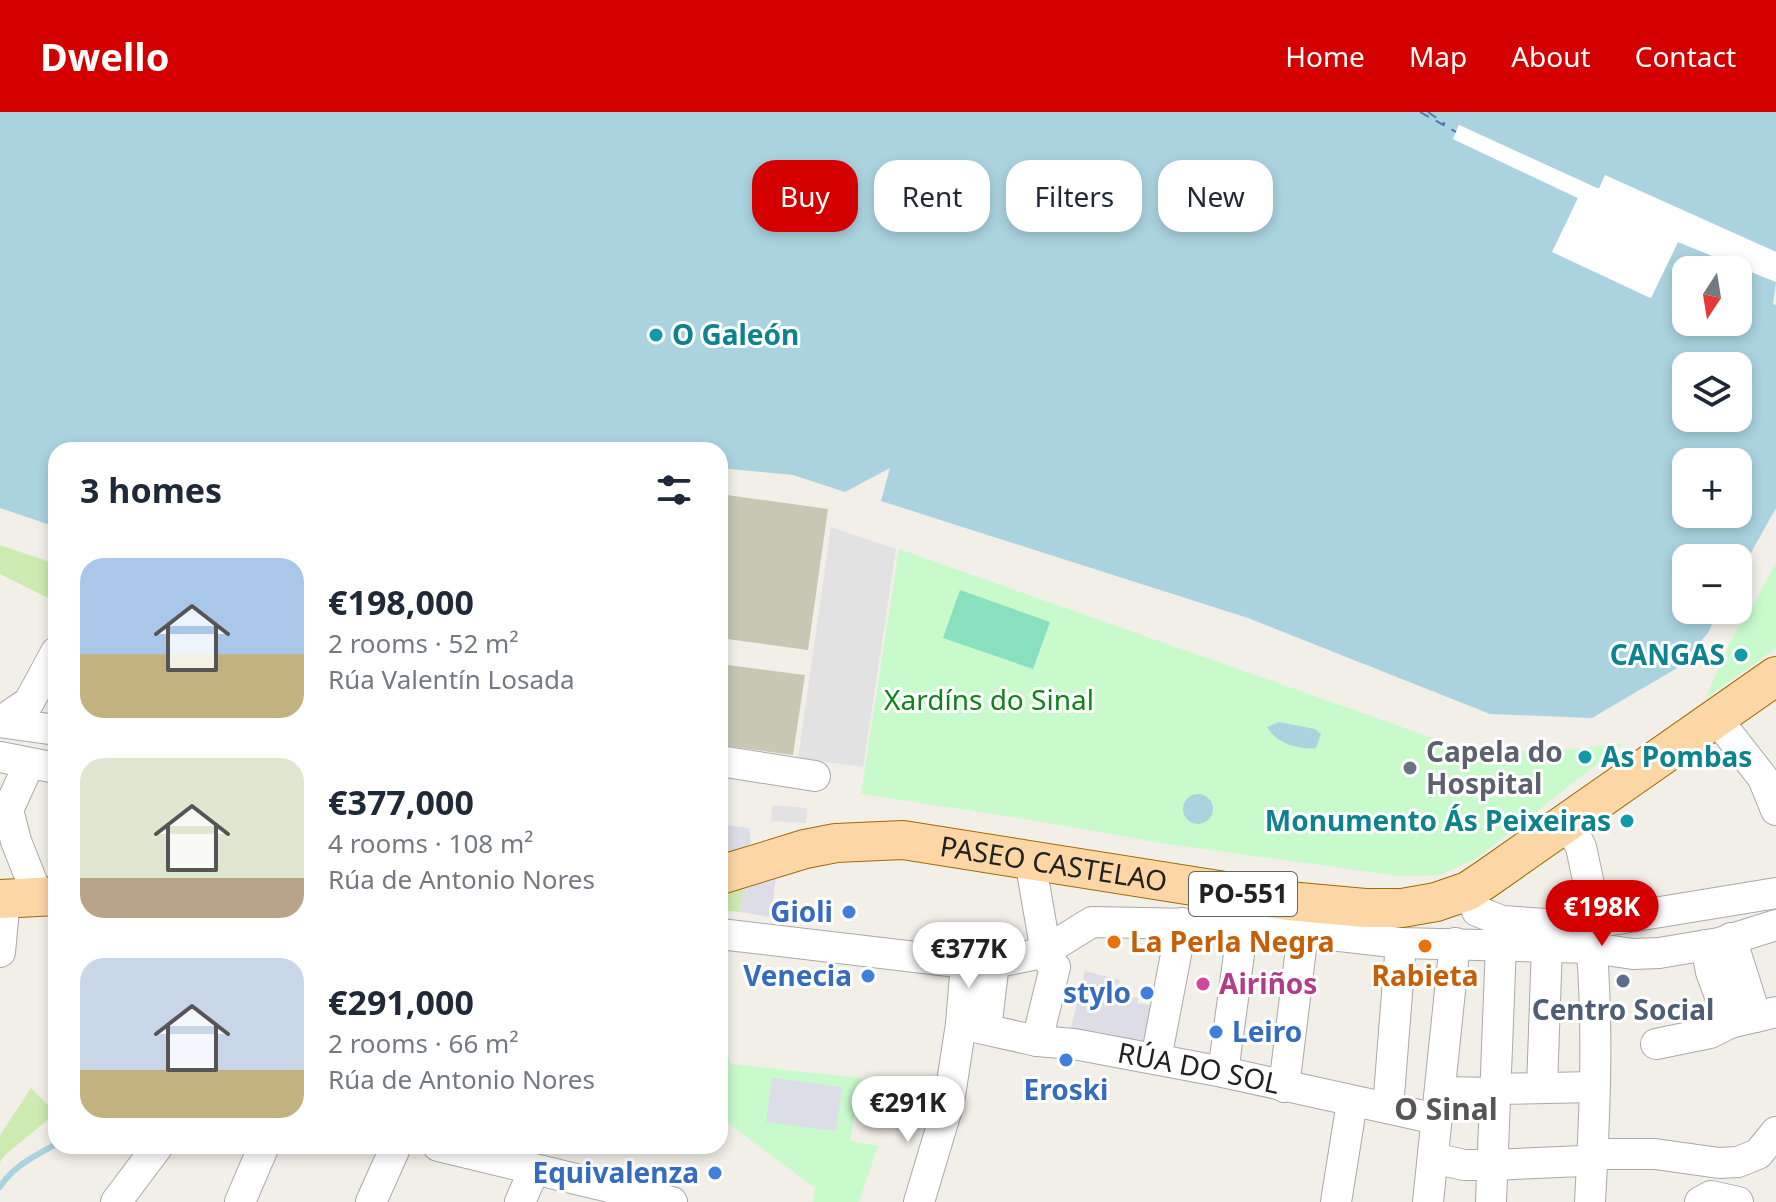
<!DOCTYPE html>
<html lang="en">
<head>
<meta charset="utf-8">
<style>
  body { margin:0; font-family:"Noto Sans",sans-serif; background:#f2f2f3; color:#1f2937; height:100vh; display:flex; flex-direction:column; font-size:30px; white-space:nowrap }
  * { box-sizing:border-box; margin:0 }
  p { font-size:26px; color:#747a83 }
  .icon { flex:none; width:44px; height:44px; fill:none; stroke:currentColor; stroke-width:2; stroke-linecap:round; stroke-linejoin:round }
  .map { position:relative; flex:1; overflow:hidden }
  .panel { position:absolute; left:48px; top:330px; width:680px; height:712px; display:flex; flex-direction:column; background:#fff; border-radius:24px; box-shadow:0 4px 12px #0003 }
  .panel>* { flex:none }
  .banner { position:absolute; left:752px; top:48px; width:760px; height:72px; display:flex; gap:16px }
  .needle { width:52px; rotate:192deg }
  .controls { position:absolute; left:1672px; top:144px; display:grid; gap:16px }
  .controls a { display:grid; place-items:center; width:80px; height:80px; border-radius:16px; background:#fff; box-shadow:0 4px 12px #0003; font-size:40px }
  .price { position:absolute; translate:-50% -68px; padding:0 18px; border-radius:28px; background:#fff; color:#222; font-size:26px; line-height:52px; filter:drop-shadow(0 2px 4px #0008) }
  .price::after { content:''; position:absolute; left:50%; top:48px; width:24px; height:18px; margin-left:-12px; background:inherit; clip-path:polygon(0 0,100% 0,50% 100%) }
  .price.current { background:#d40000; color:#fff }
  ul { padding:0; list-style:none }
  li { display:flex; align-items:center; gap:24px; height:200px; padding:0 32px }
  li span { display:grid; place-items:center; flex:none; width:224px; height:160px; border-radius:24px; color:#555 }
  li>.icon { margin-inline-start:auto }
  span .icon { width:96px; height:96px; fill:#fffc; stroke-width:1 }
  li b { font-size:34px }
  h2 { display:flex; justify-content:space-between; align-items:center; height:96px; padding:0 32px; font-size:34px }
  .tag { padding:0 28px; border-radius:24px; background:#fff; box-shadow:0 4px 12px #0003; font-size:28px; line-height:72px }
  .tag.current { background:#d40000; color:#fff }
  header { display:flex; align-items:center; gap:48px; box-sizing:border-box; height:112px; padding:0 40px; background:#d40000; color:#fff }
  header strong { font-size:38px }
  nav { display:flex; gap:44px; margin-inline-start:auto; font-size:28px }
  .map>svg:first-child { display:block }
  .construction { fill:#c7c7b4 }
  .grass { fill:#cdebb0 }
  .park { fill:#c8facc }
  .pitch { fill:#88e0be }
  .parking { fill:#e2e2e2 }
  .plaza { fill:#dddde8 }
  .water { fill:#aad3df; fill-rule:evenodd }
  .pier { fill:#fff }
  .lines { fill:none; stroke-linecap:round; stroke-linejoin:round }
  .stream { stroke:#aad3df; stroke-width:6 }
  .ferry { stroke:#4a7aab; stroke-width:2; stroke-dasharray:10 8; stroke-linecap:butt }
  .minor-casing { stroke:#a9a9a9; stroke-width:32 }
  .major-casing { stroke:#a06b00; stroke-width:40 }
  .minor { stroke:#fff; stroke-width:30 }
  .major { stroke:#fcd6a4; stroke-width:38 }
  .culture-dot { fill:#0f9aa8; stroke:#fff; stroke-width:3 }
  .worship-dot { fill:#6b7280; stroke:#fff; stroke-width:3 }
  .shop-dot { fill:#3f7fe0; stroke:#fff; stroke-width:3 }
  .food-dot { fill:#e8710a; stroke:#fff; stroke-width:3 }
  .service-dot { fill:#5c6f8a; stroke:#fff; stroke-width:3 }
  .hotel-dot { fill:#d1479c; stroke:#fff; stroke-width:3 }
  .labels { text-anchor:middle; stroke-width:6; stroke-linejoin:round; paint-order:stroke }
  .shield { fill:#fff; stroke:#646464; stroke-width:2 }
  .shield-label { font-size:26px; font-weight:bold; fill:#222 }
  .culture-label { font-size:28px; font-weight:bold; fill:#0d838f; stroke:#fff; text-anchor:start }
  .park-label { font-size:28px; fill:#0c8416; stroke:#fff }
  .worship-label { font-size:28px; font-weight:bold; fill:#5b616d; stroke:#fff; text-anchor:start }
  .street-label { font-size:28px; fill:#222; stroke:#fff }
  .shop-label { font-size:28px; font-weight:bold; fill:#366cbe; stroke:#fff; text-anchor:end }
  .food-label { font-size:28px; font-weight:bold; fill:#c56008; stroke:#fff; text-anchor:start }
  .hotel-label { font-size:28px; font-weight:bold; fill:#b23c85; stroke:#fff; text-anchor:start }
  .service-label { font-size:28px; font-weight:bold; fill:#4e5e75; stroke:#fff }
  .neighbourhood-label { font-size:30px; font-weight:bold; fill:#555; stroke:#fff }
</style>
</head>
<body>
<header>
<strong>Dwello</strong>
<nav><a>Home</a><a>Map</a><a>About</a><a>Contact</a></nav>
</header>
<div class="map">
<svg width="1776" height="1090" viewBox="0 0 1776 1090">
  <rect width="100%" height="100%" fill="#f2efe9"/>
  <g class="construction">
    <polygon points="727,383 828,397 808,538 720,526 720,437"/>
    <polygon points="720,552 805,563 793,643 720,633"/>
  </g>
  <g class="grass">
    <polygon points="0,433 56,452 56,490 0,462"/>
    <polygon points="744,773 740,800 720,798 720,779"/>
    <polygon points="31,976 56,1001 6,1042 0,1050 0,1023"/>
  </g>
  <g class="park">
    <path d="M899 437 1447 631C1511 644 1561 639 1624 631L1477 746 1440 763 1399 764 1161 731 1026 707 861 682Z"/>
    <polygon points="1776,450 1776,536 1705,587 1734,523 1759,483"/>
    <polygon points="720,933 726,935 731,952 861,966 850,1029 878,1034 859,1090 813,1090 815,1076 720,1005"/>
  </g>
  <polygon class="pitch" points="960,478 1050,510 1033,557 943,526"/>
  <g class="parking">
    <polygon points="831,415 896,437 863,655 798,646"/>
    <polygon points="772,693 807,696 806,711 771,709"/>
  </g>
  <g class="plaza">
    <polygon points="720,712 749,716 751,730 746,737 720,744"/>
    <polygon points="776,765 771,805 740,800 744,773"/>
    <polygon points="1085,859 1120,868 1117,881 1138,886 1138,891 1166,896 1156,947 1067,932"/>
    <polygon points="772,966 842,975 836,1019 766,1010"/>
  </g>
  <g class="water">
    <path d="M0 0H1776V140L1605 64 1599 77 1459 13 1453 27 1578 86 1553 140 1650 186 1677 129 1776 170 1773 192 1776 193V396L1738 464V446H1686V498H1719L1709 519 1684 552 1592 606 1490 602 1248 506 881 389 890 356 845 380 793 363 720 356V338H56V415L0 396ZM1686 158H1738V210H1686ZM1686 254H1738V306H1686ZM1686 350H1738V402H1686Z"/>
    <path d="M1279 610 1315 617 1321 622 1316 636C1299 638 1276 631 1267 615Z"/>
    <circle cx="1198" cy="697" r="15"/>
  </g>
  <polygon class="pier" points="1459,13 1599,77 1605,63 1776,140 1776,170 1678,130 1651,186 1552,140 1578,86 1453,27"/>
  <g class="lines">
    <path class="stream" d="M0 1075C13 1054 35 1044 56 1032"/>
    <g class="ferry">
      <polyline points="1420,0 1456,20"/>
      <polyline points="1428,0 1445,12"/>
    </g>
    <defs>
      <g id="minor">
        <polyline points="1716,606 1763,666 1776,698"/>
        <polyline points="0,610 29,590 56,540"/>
        <polyline points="0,610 56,618"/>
        <polyline points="0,645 56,656"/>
        <polyline points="720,649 815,664"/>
        <polyline points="29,652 8,698 16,729 38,785"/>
        <polyline points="1568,711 1581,735 1597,810"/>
        <polyline points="1468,779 1477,799 1502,809 1575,814 1776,781"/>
        <polyline points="720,822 966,851 994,851 1042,841 1044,829 1030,748"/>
        <polyline points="1731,826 1756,905"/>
        <polyline points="1706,833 1711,860 1730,911"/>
        <polyline points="0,840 5,786"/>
        <path id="s1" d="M961 912 1037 929 1074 932 1223 960 1437 1007"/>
        <polyline points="986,917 994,851"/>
        <polyline points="1037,929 1055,855 1042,841 1092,810 1243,813 1401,831 1592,836 1633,842 1659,841 1719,831 1776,813"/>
        <polyline points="1656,932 1710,921 1730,911 1776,900"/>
        <polyline points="1156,947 1182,811"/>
        <polyline points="1223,960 1243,813"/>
        <polyline points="1284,975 1303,820"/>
        <polyline points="1542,975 1547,834"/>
        <polyline points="1495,977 1594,975"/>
        <polyline points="1441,980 1495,981"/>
        <polyline points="1388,996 1401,831"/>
        <polyline points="438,1034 672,1090"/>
        <polyline points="1433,1046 1464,1053 1492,1053 1583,1049 1603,1042 1655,1042 1719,1051 1738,1050 1758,1042 1776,1020"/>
        <polyline points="116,1090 158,1034"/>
        <polyline points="240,1090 263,1036"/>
        <polyline points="371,1090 396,1034"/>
        <polyline points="520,1090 534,1058"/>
        <polyline points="919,1090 949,990 961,912 966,851"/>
        <polyline points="1336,1090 1352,990"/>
        <polyline points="1428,1090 1455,831"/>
        <polyline points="1491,1090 1501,832"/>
        <path d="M1590 1090C1595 1000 1599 907 1590 817"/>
        <polyline points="1700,1090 1711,1084 1738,1090"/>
      </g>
      <g id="major">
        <path id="s2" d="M720 763 805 737 836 731 903 728 1288 789 1365 796H1402L1436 790 1468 779 1486 767 1776 564"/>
        <polyline points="0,787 56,784"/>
      </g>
    </defs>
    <use href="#minor" class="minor-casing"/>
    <use href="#major" class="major-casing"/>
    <use href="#minor" class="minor"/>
    <use href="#major" class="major"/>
  </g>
  <g class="culture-dot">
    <circle cx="656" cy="223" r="8"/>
    <circle cx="1741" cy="543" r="8"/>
    <circle cx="1585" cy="645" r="8"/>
    <circle cx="1627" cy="709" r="8"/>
  </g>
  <circle class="worship-dot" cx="1410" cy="656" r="8"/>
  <g class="shop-dot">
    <circle cx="849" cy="800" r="8"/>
    <circle cx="868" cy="864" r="8"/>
    <circle cx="1147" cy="881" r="8"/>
    <circle cx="1216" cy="920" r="8"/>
    <circle cx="1066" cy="948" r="8"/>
    <circle cx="715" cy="1061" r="8"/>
  </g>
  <g class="food-dot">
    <circle cx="1114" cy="830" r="8"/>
    <circle cx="1425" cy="834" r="8"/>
  </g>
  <circle class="service-dot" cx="1623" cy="869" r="8"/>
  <circle class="hotel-dot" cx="1203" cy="872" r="8"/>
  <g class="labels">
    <rect class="shield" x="1189" y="760" width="108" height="44" rx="6"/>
    <g class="shield-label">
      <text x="1243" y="791">PO-551</text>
    </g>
    <g class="culture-label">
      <text x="672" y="233">O Galeón</text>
      <text x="1725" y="553" text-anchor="end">CANGAS</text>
      <text x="1601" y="655">As Pombas</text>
      <text x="1611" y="719" text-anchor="end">Monumento Ás Peixeiras</text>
    </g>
    <g class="park-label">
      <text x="989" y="598">Xardíns do Sinal</text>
    </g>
    <g class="worship-label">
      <text x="1426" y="650">Capela do<tspan x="1426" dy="32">Hospital</tspan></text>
    </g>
    <g class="street-label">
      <text dy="10" stroke="none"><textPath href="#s2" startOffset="340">PASEO CASTELAO</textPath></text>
      <text dy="10" stroke="none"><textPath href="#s1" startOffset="242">RÚA DO SOL</textPath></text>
    </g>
    <g class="shop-label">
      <text x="833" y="810">Gioli</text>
      <text x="852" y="874">Venecia</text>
      <text x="1131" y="891">stylo</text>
      <text x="1232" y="930" text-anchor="start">Leiro</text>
      <text x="1066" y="988" text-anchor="middle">Eroski</text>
      <text x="699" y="1071">Equivalenza</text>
    </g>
    <g class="food-label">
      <text x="1130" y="840">La Perla Negra</text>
      <text x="1425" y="874" text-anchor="middle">Rabieta</text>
    </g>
    <g class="hotel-label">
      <text x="1219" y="882">Airiños</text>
    </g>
    <g class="service-label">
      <text x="1623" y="908">Centro Social</text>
    </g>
    <g class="neighbourhood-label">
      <text x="1446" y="1008">O Sinal</text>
    </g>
  </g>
</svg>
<div class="controls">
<a><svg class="needle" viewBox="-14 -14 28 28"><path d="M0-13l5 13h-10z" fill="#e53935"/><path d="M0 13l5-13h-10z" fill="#747a83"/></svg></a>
<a><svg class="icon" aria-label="layers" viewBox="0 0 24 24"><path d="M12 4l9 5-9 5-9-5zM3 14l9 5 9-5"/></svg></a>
<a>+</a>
<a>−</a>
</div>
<b class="price current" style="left:1602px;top:836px">€198K</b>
<b class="price" style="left:969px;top:878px">€377K</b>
<b class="price" style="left:908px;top:1032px">€291K</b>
<div class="banner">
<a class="tag current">Buy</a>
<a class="tag">Rent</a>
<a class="tag">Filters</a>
<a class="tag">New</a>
</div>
<section class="panel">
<h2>3 homes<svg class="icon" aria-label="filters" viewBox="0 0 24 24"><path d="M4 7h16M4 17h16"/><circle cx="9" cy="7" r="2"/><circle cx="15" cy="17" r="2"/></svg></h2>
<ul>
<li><span style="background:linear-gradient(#a9c7e8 60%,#c2b280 0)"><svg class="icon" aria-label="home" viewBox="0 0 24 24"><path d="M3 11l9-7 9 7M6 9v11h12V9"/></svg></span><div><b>€198,000</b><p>2 rooms · 52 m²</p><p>Rúa Valentín Losada</p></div></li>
<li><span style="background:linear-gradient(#dfe7d0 75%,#b9a48a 0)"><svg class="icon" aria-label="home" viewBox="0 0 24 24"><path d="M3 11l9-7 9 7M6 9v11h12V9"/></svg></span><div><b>€377,000</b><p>4 rooms · 108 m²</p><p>Rúa de Antonio Nores</p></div></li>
<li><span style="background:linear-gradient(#c9d6e8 70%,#c2b280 0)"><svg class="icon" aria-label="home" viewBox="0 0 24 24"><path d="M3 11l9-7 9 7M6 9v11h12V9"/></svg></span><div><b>€291,000</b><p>2 rooms · 66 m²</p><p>Rúa de Antonio Nores</p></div></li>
</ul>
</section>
</div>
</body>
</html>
